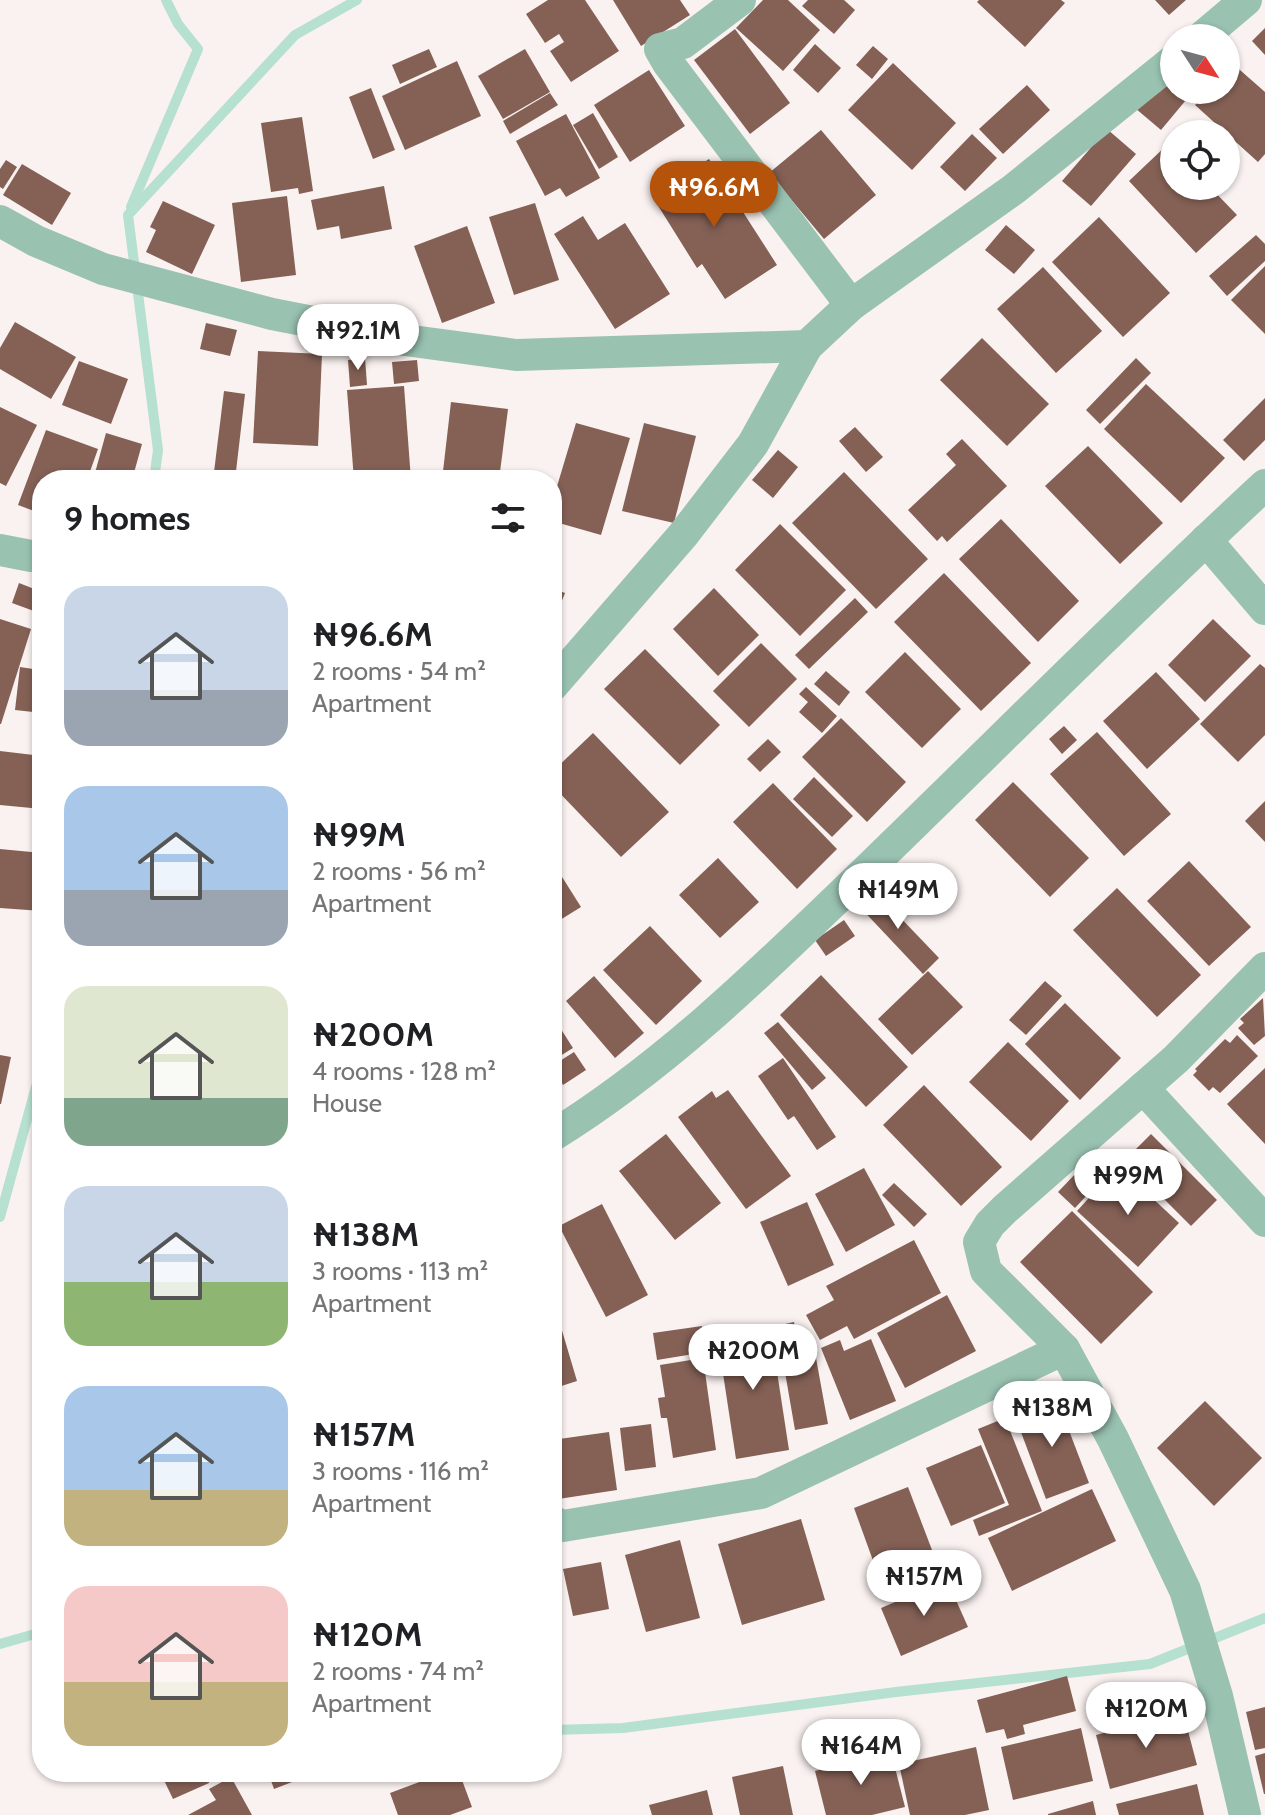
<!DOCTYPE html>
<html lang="en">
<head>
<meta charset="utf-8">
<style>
  body { margin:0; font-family:Cabin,sans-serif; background:#f6f6f6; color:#202124; height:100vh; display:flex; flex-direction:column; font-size:30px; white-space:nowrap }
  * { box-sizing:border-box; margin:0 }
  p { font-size:26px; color:#757577 }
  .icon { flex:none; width:44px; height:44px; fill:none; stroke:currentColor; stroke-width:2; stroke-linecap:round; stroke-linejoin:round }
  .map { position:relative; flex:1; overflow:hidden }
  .sheet { position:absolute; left:32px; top:470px; width:530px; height:1312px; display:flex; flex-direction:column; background:#fff; border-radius:32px; box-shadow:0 2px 6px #0004 }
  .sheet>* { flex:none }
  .needle { width:52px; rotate:126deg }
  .fabs { position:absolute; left:1160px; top:24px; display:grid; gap:16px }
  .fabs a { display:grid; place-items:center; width:80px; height:80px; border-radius:50%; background:#fff; box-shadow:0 2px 6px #0004; font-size:40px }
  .price { position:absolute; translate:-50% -68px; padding:0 18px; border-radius:28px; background:#fff; color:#222; font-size:26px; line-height:52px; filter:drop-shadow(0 2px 4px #0008) }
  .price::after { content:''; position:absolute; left:50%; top:48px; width:24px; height:18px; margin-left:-12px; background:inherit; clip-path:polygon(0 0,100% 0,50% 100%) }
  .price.active { background:#b45309; color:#fff }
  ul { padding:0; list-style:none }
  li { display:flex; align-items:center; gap:24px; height:200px; padding:0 32px }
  li span { display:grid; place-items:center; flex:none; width:224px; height:160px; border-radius:24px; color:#555 }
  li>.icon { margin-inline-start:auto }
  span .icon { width:96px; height:96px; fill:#fffc; stroke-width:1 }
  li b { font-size:34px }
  h2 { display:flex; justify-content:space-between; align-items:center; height:96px; padding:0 32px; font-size:34px }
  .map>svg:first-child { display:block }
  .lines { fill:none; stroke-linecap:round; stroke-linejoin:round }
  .stream { stroke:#b6e0cf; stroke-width:10 }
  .building { fill:#846055 }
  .minor { stroke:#99c2b1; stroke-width:32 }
</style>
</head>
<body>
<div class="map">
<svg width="1265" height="1815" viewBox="0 0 1265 1815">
  <rect width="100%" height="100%" fill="#faf2f0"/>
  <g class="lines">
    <g class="stream">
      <polyline points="131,207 198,49 178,24 166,0"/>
      <polyline points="154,480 158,450 128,215 295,35 357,0"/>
      <polyline points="0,1217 42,1065"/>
      <polyline points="0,1644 42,1632"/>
      <polyline points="552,1730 623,1728 896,1692 1150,1664 1265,1618"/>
    </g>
  </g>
  <g class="building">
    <polygon points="548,0 585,0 619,51 571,82 550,51 564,42 559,34 545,43 526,14"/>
    <polygon points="613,0 680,0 690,15 641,46"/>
    <polygon points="763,0 788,0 820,30 783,71 736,28"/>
    <polygon points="808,0 844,0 855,10 834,34 802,6"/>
    <polygon points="979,0 1061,0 1065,3 1025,47 977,2"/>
    <polygon points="1155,0 1186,0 1169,15"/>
    <polygon points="1265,28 1265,55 1252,41"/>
    <polygon points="735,29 790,103 750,134 694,60"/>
    <polygon points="815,44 841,68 818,93 793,70"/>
    <polygon points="873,46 888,59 872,79 856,65"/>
    <polygon points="429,49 437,67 400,84 392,65"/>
    <polygon points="525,49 550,92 503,119 478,76"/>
    <polygon points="457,61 481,116 405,150 382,96"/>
    <polygon points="893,63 956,123 912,170 848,110"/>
    <polygon points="1232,63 1265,92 1265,154 1258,162 1195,105 1209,90 1226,90 1226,70"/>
    <polygon points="649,70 685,126 630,162 594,105"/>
    <polygon points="1160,79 1186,100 1161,130 1135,108"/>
    <polygon points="1027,85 1050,110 1003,154 979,129"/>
    <polygon points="371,88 395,150 373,159 349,97"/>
    <polygon points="550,93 558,105 510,134 503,121"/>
    <polygon points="593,113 618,157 599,169 573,125"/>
    <polygon points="566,114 600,178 566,197 560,188 545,196 516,141"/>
    <polygon points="302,117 313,191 299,194 298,188 271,192 261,123"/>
    <polygon points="1107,129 1136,154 1091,206 1062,181"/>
    <polygon points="821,130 876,195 824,239 769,173"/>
    <polygon points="972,134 997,158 965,191 940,167"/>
    <polygon points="1169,143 1174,148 1174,186 1209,186 1237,215 1196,253 1129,181"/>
    <polygon points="709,159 777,265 725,299 702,264 697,268 652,196"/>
    <polygon points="6,160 17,167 3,189 0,187 0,169"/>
    <polygon points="22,164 71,193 52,225 3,195"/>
    <polygon points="384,186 392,229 341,239 339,226 317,230 311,200"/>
    <polygon points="287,196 296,275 241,282 232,203"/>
    <polygon points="163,201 215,225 192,274 146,252 156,230 150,227"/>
    <polygon points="535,203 559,280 514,295 489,217"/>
    <polygon points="583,216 598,240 625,223 670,294 615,329 554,234"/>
    <polygon points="1099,217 1170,293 1123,337 1052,262"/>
    <polygon points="1006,225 1035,250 1014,274 985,250"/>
    <polygon points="467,226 495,303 442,323 414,246"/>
    <polygon points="1256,235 1265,244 1265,261 1227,296 1209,276"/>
    <polygon points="1265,266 1265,334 1231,300"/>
    <polygon points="1043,267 1102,331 1056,373 997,309"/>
    <polygon points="15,322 76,357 51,399 0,369 0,348"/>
    <polygon points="206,323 237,330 230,356 200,349"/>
    <polygon points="982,338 1049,404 1007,446 940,380"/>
    <polygon points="258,351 322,354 318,446 253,443"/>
    <polygon points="365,358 367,385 350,387 348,360"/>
    <polygon points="1136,358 1151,373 1100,424 1086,410"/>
    <polygon points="417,360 419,381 394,384 392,362"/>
    <polygon points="79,361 128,379 111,424 62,405"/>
    <polygon points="1146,384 1225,458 1181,503 1104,429"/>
    <polygon points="404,386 411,480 354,480 347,390"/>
    <polygon points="224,391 245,394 235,480 213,480"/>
    <polygon points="1265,398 1265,440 1244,461 1223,440"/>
    <polygon points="451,402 508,409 499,480 442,480"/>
    <polygon points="0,407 37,425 6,486 0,483"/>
    <polygon points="576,423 630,438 601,535 552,521 552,503"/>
    <polygon points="644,423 696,436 674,523 622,511"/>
    <polygon points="855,427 883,457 866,472 839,441"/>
    <polygon points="46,430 98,449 87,480 42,480 42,514 18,505"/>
    <polygon points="106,433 142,444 132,480 93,480"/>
    <polygon points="962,439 1007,486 947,542 942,536 937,541 908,510 956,465 946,454"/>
    <polygon points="1088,446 1163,523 1120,564 1045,486"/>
    <polygon points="778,450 798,467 773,498 752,480"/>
    <polygon points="844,472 928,559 876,609 792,523"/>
    <polygon points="242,473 288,478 288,480 241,480"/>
    <polygon points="1001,519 1079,601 1038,642 959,559"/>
    <polygon points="780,524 846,590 800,636 735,570"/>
    <polygon points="944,573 1031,663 981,711 894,622"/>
    <polygon points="19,583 42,592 42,614 12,603"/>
    <polygon points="552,588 565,593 552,625"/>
    <polygon points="714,588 759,635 718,676 673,629"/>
    <polygon points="855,598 868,612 809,669 795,655"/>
    <polygon points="0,619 31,629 1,724 0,724"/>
    <polygon points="1213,619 1251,656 1205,702 1168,665"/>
    <polygon points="761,643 797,679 749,727 713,691"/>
    <polygon points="645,649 720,725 680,765 604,689"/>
    <polygon points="905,652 961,709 922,748 865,692"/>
    <polygon points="35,658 42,659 42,713 15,710 20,667 33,669"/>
    <polygon points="1260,664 1265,668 1265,735 1238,762 1200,724"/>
    <polygon points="826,671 850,692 839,706 814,684"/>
    <polygon points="1156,672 1200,719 1147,769 1103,721"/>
    <polygon points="806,687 837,716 822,733 799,712 808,702 799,694"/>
    <polygon points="841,718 906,782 867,822 802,757"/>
    <polygon points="1064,726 1077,740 1062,754 1049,739"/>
    <polygon points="1097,732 1171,814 1124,856 1050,774"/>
    <polygon points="593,733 669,812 621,857 552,785 552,772"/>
    <polygon points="768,739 781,752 760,772 747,759"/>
    <polygon points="0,751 42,756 42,809 0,805"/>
    <polygon points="814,777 853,816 832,837 793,799"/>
    <polygon points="1013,782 1089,858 1050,897 975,820"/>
    <polygon points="773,783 837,849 797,889 733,822"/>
    <polygon points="1265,801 1265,842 1245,821"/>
    <polygon points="0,849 42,853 42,911 0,908"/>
    <polygon points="718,858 759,902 720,938 679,895"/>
    <polygon points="552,861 581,907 552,925"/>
    <polygon points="1189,861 1251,927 1209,966 1147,901"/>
    <polygon points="1117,888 1201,975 1157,1017 1073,930"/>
    <polygon points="873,889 939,958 923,974 857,904"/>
    <polygon points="844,920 855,936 826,956 815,940"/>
    <polygon points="650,926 702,981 656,1025 603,970"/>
    <polygon points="928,971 963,1007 912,1055 878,1019"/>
    <polygon points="821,975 908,1067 866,1107 780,1015"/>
    <polygon points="594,976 644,1033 615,1058 566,1001"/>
    <polygon points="1045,981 1062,996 1026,1035 1009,1020"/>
    <polygon points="1263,998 1265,1036 1254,1045 1238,1028 1244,1023 1240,1019"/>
    <polygon points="1065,1003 1121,1058 1080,1100 1025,1044"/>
    <polygon points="552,1015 573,1048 552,1061"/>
    <polygon points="778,1022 826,1078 812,1090 764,1033"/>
    <polygon points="1237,1035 1258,1056 1220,1093 1213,1087 1209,1091 1193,1075 1197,1071 1195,1069 1225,1039 1230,1043"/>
    <polygon points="1008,1042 1069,1101 1031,1141 969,1082"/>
    <polygon points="574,1052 586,1070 563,1085 552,1066"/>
    <polygon points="0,1055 11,1057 1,1104 0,1104"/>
    <polygon points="783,1058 836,1137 817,1150 794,1116 788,1120 758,1076"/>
    <polygon points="1265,1068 1265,1144 1227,1104"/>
    <polygon points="924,1085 1002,1167 961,1206 883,1125"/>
    <polygon points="728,1090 791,1176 746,1209 678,1117 712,1091 716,1098"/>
    <polygon points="666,1134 721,1203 675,1240 619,1171"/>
    <polygon points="1151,1134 1217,1200 1191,1226 1125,1160"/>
    <polygon points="1105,1154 1116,1164 1075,1208 1058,1192 1079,1170 1085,1176"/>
    <polygon points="1118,1166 1179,1223 1138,1267 1077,1211"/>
    <polygon points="864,1168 895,1225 846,1252 815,1194"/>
    <polygon points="894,1183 927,1214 914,1227 882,1195"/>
    <polygon points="807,1202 834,1265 788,1286 760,1222"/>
    <polygon points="602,1204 648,1295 606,1317 559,1226"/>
    <polygon points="1072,1211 1153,1292 1101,1344 1020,1262"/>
    <polygon points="914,1240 941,1293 854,1339 847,1326 820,1340 806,1315 834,1300 826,1286"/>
    <polygon points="947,1295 976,1351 905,1388 877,1333"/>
    <polygon points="555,1307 577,1381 552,1389 552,1308"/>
    <polygon points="794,1322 797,1339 812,1336 828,1424 795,1430 777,1326"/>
    <polygon points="702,1326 706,1352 657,1360 653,1333"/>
    <polygon points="770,1326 789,1450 736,1459 717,1334"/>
    <polygon points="871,1339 896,1401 850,1420 821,1348 840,1340 844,1351"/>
    <polygon points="703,1358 716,1450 673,1458 667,1418 661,1418 658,1398 665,1397 660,1365"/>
    <polygon points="1057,1399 1089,1483 1046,1499 1015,1416"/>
    <polygon points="1205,1401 1262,1458 1214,1506 1157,1448"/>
    <polygon points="1005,1418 1042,1511 979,1536 973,1520 1009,1505 978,1429"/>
    <polygon points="651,1424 656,1467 625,1471 620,1428"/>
    <polygon points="609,1432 617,1490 552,1500 552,1440"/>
    <polygon points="981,1445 1005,1503 951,1526 926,1468"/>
    <polygon points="908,1487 940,1571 884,1591 854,1508"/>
    <polygon points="1092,1489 1116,1541 1012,1591 988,1538"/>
    <polygon points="801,1519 825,1600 742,1625 718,1544"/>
    <polygon points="680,1540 700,1618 646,1632 625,1555"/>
    <polygon points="601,1562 609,1609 573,1616 563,1569"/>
    <polygon points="947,1580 968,1627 901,1656 881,1608"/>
    <polygon points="552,1586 561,1625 552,1627"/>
    <polygon points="1067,1676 1076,1711 1023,1725 1025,1734 1007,1739 1004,1729 986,1733 977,1700"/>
    <polygon points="1265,1707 1265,1748 1255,1750 1246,1712"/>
    <polygon points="1183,1712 1197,1765 1110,1789 1096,1735"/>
    <polygon points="1081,1728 1093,1781 1013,1800 1001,1747"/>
    <polygon points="976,1747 989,1810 965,1815 910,1815 899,1764"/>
    <polygon points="891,1752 905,1807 872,1815 826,1815 815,1771"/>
    <polygon points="1265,1753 1265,1794 1264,1794 1255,1756"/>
    <polygon points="783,1766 793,1815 740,1815 732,1777"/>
    <polygon points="160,1772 215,1772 207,1776 209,1783 173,1799"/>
    <polygon points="268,1772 303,1772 305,1777 274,1789"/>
    <polygon points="446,1772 459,1772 472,1807 450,1815 398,1815 390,1793"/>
    <polygon points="231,1777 252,1815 188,1815 216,1800 209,1789"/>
    <polygon points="1197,1784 1204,1815 1119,1815 1116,1804"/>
    <polygon points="707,1790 713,1815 652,1815 649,1805"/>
    <polygon points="1093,1801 1096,1815 1048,1815 1048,1814"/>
  </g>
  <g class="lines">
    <g class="minor">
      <polyline points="740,0 683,43 660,49 668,63 851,305"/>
      <polyline points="1201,38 1246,0"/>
      <polyline points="0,221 36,241 103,269 272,314 405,340 516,355 807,346 851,305 1014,189 1174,60"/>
      <polyline points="1206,540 1265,609"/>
      <polyline points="0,550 31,556"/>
      <polyline points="552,686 683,535 753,444 807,346"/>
      <polyline points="1143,1088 1265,1221"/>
      <path d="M552 1136C672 1062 773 960 874 863 1004 737 1132 608 1265 485"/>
      <polyline points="552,1521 563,1526 761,1493 1064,1349"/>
      <polyline points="1245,1815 1217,1696 1185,1590 1113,1439 1064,1349 986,1271 979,1242 990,1224 1005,1209 1176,1059 1265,968"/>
    </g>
  </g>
</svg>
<div class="fabs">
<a><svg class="needle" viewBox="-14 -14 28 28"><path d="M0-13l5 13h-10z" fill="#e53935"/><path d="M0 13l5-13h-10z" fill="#757577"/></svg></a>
<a><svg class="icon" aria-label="locate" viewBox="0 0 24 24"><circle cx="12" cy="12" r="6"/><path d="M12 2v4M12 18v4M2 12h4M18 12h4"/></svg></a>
</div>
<b class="price active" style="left:714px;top:229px">₦96.6M</b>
<b class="price" style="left:358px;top:372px">₦92.1M</b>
<b class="price" style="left:898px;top:931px">₦149M</b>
<b class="price" style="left:1128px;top:1217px">₦99M</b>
<b class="price" style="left:753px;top:1392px">₦200M</b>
<b class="price" style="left:1052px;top:1449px">₦138M</b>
<b class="price" style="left:924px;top:1618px">₦157M</b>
<b class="price" style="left:1146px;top:1750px">₦120M</b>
<b class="price" style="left:861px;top:1787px">₦164M</b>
<section class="sheet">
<h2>9 homes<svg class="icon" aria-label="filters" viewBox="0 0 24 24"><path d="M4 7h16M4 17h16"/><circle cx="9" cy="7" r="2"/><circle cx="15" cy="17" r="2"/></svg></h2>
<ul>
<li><span style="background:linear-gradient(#c9d6e8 65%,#9aa5b1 0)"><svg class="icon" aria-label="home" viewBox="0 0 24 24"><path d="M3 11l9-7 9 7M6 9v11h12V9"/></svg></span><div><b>₦96.6M</b><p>2 rooms · 54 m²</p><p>Apartment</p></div></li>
<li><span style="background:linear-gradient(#a9c7e8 65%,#9aa5b1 0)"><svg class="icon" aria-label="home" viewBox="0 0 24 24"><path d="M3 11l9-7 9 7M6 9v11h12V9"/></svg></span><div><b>₦99M</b><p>2 rooms · 56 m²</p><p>Apartment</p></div></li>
<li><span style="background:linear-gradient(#dfe7d0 70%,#7fa58c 0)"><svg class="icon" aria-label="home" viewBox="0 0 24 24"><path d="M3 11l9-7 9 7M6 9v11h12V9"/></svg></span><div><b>₦200M</b><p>4 rooms · 128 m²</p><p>House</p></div></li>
<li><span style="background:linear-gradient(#c9d6e8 60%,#8fb573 0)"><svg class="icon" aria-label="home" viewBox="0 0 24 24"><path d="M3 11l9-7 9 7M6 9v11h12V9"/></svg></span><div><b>₦138M</b><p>3 rooms · 113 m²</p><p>Apartment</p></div></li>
<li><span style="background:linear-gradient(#a9c7e8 65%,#c2b280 0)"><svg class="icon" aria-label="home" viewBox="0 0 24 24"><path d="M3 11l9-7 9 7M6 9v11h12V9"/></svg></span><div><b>₦157M</b><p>3 rooms · 116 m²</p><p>Apartment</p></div></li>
<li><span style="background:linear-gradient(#f6c9c9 60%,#c2b280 0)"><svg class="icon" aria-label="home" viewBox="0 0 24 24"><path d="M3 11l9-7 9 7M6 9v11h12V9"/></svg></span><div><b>₦120M</b><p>2 rooms · 74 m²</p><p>Apartment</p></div></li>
</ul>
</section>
</div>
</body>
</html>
